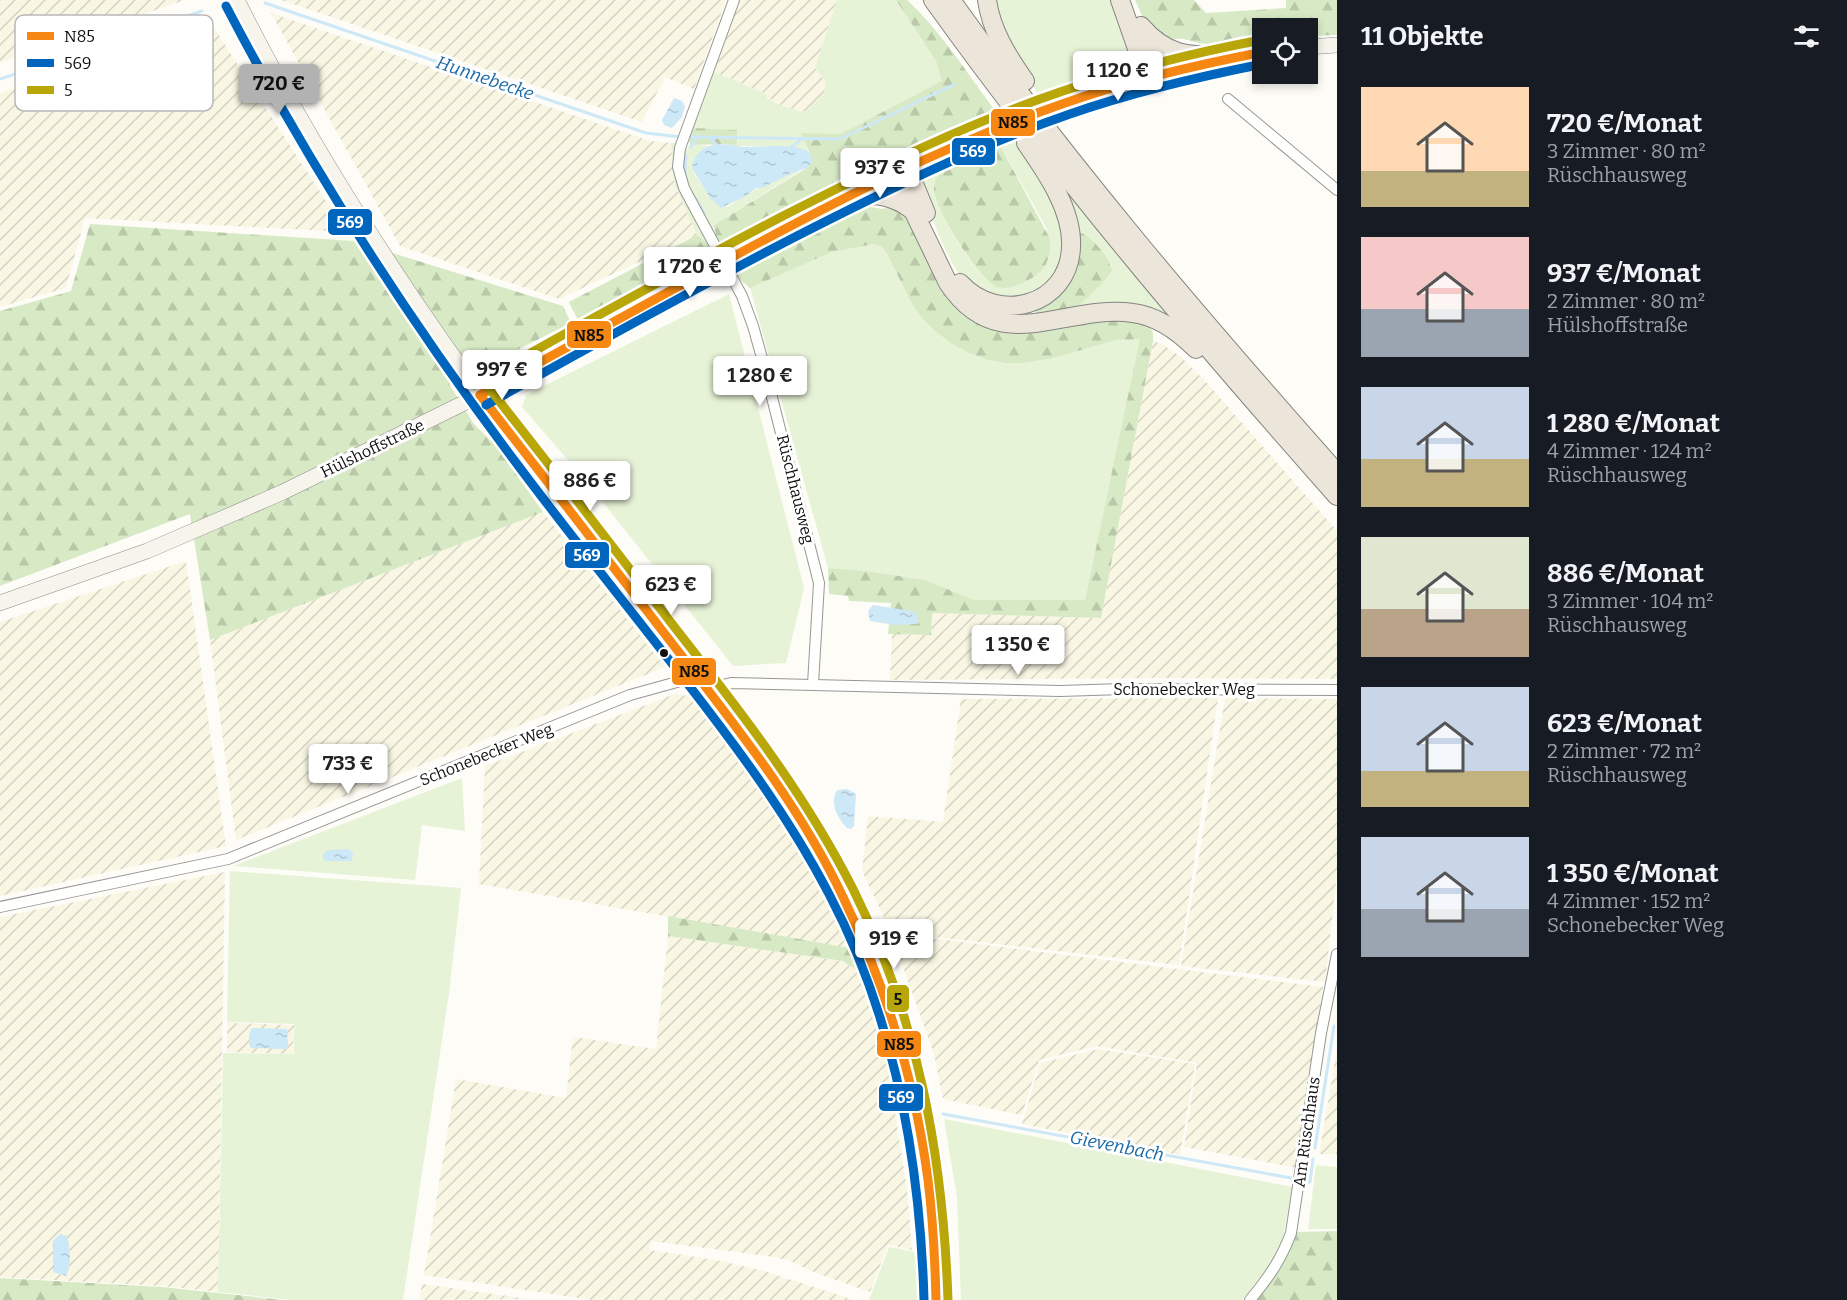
<!DOCTYPE html>
<html lang="de">
<head>
<meta charset="utf-8">
<style>
  body { margin:0; font-family:Bitter,serif; background:#20242c; color:#f1f3f6; height:100vh; display:flex; flex-direction:column; font-size:22px; white-space:nowrap }
  * { box-sizing:border-box; margin:0 }
  p { font-size:20px; color:#9ea1a6 }
  .icon { flex:none; width:33px; height:33px; fill:none; stroke:currentColor; stroke-width:2; stroke-linecap:round; stroke-linejoin:round }
  .map { position:relative; flex:1; overflow:hidden }
  .side { display:flex; flex-direction:column; background:#171b24; width:510px }
  .side>* { flex:none }
  .controls { position:absolute; left:1252px; top:18px; display:grid; gap:12px }
  .controls a { display:grid; place-items:center; width:66px; height:66px; border-radius:0px; background:#171b24; box-shadow:0 3px 9px #0003; font-size:30px }
  .price { position:absolute; translate:-50% -51px; padding:0 14px; border-radius:6px; background:#fff; color:#222; font-size:20px; line-height:39px; filter:drop-shadow(0 2px 3px #0008) }
  .price::after { content:''; position:absolute; left:50%; top:36px; width:18px; height:14px; margin-left:-9px; background:inherit; clip-path:polygon(0 0,100% 0,50% 100%) }
  .price.on { background:#b2b2b3; color:#111 }
  ul { padding:0; list-style:none }
  li { display:flex; align-items:center; gap:18px; height:150px; padding:0 24px }
  li span { display:grid; place-items:center; flex:none; width:168px; height:120px; border-radius:0px; color:#555 }
  li>.icon { margin-inline-start:auto }
  span .icon { width:72px; height:72px; fill:#fffc; stroke-width:1 }
  li b { font-size:26px }
  h2 { display:flex; justify-content:space-between; align-items:center; height:72px; padding:0 24px; font-size:26px }
  main { display:flex; flex:1; min-height:0 }
  .map>svg:first-child { display:block }
  .farmland { fill:url(#farmland-furrows) }
  .green { fill:#e7f3d7 }
  .forest { fill:url(#forest-firs) }
  .water { fill:url(#water-ripples) }
  .lines { fill:none; stroke-linecap:round; stroke-linejoin:round }
  .stream { stroke:#cde8f7; stroke-width:3 }
  .minor-casing { stroke:#979795; stroke-width:12 }
  .secondary-casing { stroke:#8e8d8b; stroke-width:16 }
  .trunk-casing { stroke:#858482; stroke-width:20 }
  .minor { stroke:#fffffe; stroke-width:10 }
  .secondary { stroke:#f6f4eb; stroke-width:15 }
  .trunk { stroke:#ece5da; stroke-width:18 }
  .secondary-bridge-casing { stroke:#8e8d8b; stroke-width:16; stroke-linecap:butt }
  .secondary-bridge { stroke:#f6f4eb; stroke-width:15 }
  .bus-1-casing { stroke:#fff; stroke-width:14 }
  .bus-2-casing { stroke:#fff; stroke-width:14 }
  .bus-3-casing { stroke:#fff; stroke-width:14 }
  .bus-1 { stroke:#f68712; stroke-width:9 }
  .bus-2 { stroke:#0065bd; stroke-width:9 }
  .bus-3 { stroke:#b9a70a; stroke-width:9 }
  .bus-dot { fill:#111; stroke:#fff; stroke-width:2 }
  .labels { text-anchor:middle; stroke-width:6; stroke-linejoin:round; paint-order:stroke }
  .street-label { font-size:16px; fill:#111; stroke:#fff }
  .water-label { font-size:18px; font-style:italic; fill:#1768a6; stroke:#fff }
  .key { fill:#fff; stroke:#b8b8b8; stroke-width:1.5 }
  .key-label { font-size:16px; fill:#111 }
  .line-badge { stroke:#fff; stroke-width:2 }
  .badge-label { font-size:16px; text-anchor:middle; font-weight:bold; fill:#fff }
  .pale-badge-label { font-size:16px; text-anchor:middle; font-weight:bold; fill:#111 }
</style>
</head>
<body>
<main>
<div class="map">
<svg width="1337" height="1300" viewBox="0 0 1337 1300">
  <defs>
    <pattern id="farmland-furrows" width="10" height="10" patternUnits="userSpaceOnUse" patternTransform="scale(1.5)"><rect width="10" height="10" fill="#f9f7e4"/><path d="M-1 1l2-2M0 10L10 0M9 11l2-2" fill="none" stroke="#d4d3c3"/></pattern>
    <pattern id="forest-firs" width="22" height="20" patternUnits="userSpaceOnUse" patternTransform="scale(1.5)"><rect width="22" height="20" fill="#d8eac5"/><path d="M5 1l3.5 6h-7zM16 11l3.5 6h-7z" fill="#b8c8a8"/></pattern>
    <pattern id="water-ripples" width="26" height="14" patternUnits="userSpaceOnUse" patternTransform="scale(1.5)"><rect width="26" height="14" fill="#cde8f7"/><path d="M2 4q2-2 4 0t4 0M15 11q2-2 4 0t4 0" fill="none" stroke="#afc6d3"/></pattern>
  </defs>
  <rect width="100%" height="100%" fill="#fdfcf7"/>
  <g class="farmland">
    <polygon points="0,0 185,0 0,63"/>
    <polygon points="281,0 726,0 694,89 665,77 642,122"/>
    <polygon points="740,0 837,0 815,68 826,82 824,93 806,111 802,112 780,105 767,97 767,94 714,72"/>
    <polygon points="271,13 650,141 671,143 674,183 697,235 559,299 400,246"/>
    <polygon points="209,20 346,232 85,218 66,288 0,307 0,93"/>
    <polygon points="1153,341 1162,344 1180,356 1208,384 1337,531 1337,679 1160,678 890,680 892,634 930,635 932,613 1101,618"/>
    <polygon points="543,512 665,667 236,840 210,640"/>
    <polygon points="186,561 226,846 0,896 0,622"/>
    <polygon points="675,694 695,697 708,712 774,806 812,869 850,948 479,884 485,766"/>
    <polygon points="1218,698 1179,965 891,932 862,871 868,816 943,822 961,699"/>
    <polygon points="1225,698 1337,699 1337,874 1325,982 1181,966"/>
    <polygon points="225,872 218,1292 163,1286 0,1277 0,917"/>
    <polygon points="891,933 1323,987 1297,1168 1184,1147 1197,1063 1097,1046 1039,1060 1022,1115 943,1099 934,1054"/>
    <polygon points="668,936 843,961 864,975 888,1067 907,1190 912,1250 888,1245 870,1292 816,1273 788,1260 767,1256 651,1241 650,1250 716,1260 764,1271 854,1300 592,1300 424,1275 456,1079 566,1098 573,1037 656,1049"/>
    <polygon points="227,1023 294,1025 293,1054 227,1052"/>
    <polygon points="1099,1049 1195,1064 1180,1155 1022,1124 1040,1063"/>
    <polygon points="1337,1049 1337,1154 1319,1154"/>
    <polygon points="422,1284 529,1299 419,1300"/>
  </g>
  <g class="green">
    <polygon points="837,0 896,0 936,61 943,81 841,135 800,133 808,151 784,146 737,146 738,140 693,128 714,72 767,94 767,98 780,105 802,112 806,111 824,93 826,82 815,68"/>
    <path d="M993 0H1116L1132 55C1129 65 1124 68 1115 73L1040 97 1019 65Z"/>
    <path d="M1016 135 1032 159 1058 207 1067 251 1050 285 1007 302C994 296 977 291 966 282 952 272 918 193 925 177 931 164 952 159 964 156 953 163 939 170 935 184 929 203 978 281 998 287 1009 290 1020 284 1029 279L1047 229 999 143Z"/>
    <polygon points="671,143 679,143 676,155 700,225 699,230 706,234 709,244 697,235 674,183"/>
    <path d="M690 144 709 146 699 152 694 159 693 171 710 198 727 207C748 192 775 178 800 171L714 225 717 240 687 189 681 154Z"/>
    <path d="M1043 160 1181 326 1055 317C1079 304 1092 294 1111 273V265L1087 236 1078 234Z"/>
    <polygon points="874,244 882,247 887,254 912,304 923,319 936,332 952,344 969,353 987,360 1004,363 1025,363 1053,358 1117,340 1141,339 1085,600 974,600 925,580 867,571 828,568 750,288 832,252"/>
    <polygon points="729,294 804,588 786,663 733,666 586,481 522,407 526,395"/>
    <polygon points="462,778 465,831 422,825 415,880 233,866"/>
    <polygon points="230,871 461,888 449,993 403,1300 292,1300 218,1292 223,1053 294,1054 294,1024 227,1022"/>
    <polygon points="944,1119 1292,1187 1281,1250 1242,1300 961,1300 957,1197"/>
    <polygon points="1316,1165 1337,1167 1337,1229 1308,1229"/>
    <polygon points="889,1247 921,1253 920,1300 869,1300"/>
  </g>
  <g class="forest">
    <path d="M896 0H907C942 32 968 75 997 113L881 166 723 251 717 240 714 225 805 169 810 154 800 133 841 134 942 81 936 61Z"/>
    <path d="M1135 0H1194L1206 13 1286 8V0H1337V35L1308 36V28H1263V41C1242 43 1219 47 1199 43 1188 41 1181 36 1170 41L1144 20Z"/>
    <polygon points="693,128 737,130 737,146 725,144 691,145 689,142"/>
    <path d="M999 143 1050 239C1051 256 1047 269 1032 278 1022 283 1008 291 997 287 979 280 933 207 934 188 934 183 936 178 939 175 951 157 979 150 999 143Z"/>
    <polygon points="892,205 904,212 967,315 1128,319 1149,326 1153,332 1153,341 1101,618 932,613 931,635 888,634 891,603 849,601 848,596 829,594 828,568 867,571 925,580 974,600 1085,600 1140,339 1117,340 1053,358 1025,363 1005,363 987,360 969,353 952,344 936,332 923,319 912,304 887,254 882,247 874,244 832,252 750,288 737,277 733,269 851,210 863,206 883,209"/>
    <polygon points="90,224 354,241 563,306 571,323 449,384 474,424 496,446 543,512 210,640 190,514 0,586 0,311 71,291"/>
    <path d="M1081 233C1093 237 1110 259 1112 271 1101 286 1075 313 1055 317 1050 318 1041 315 1036 314L1035 308 1078 234Z"/>
    <polygon points="697,235 709,244 715,255 578,320 569,302"/>
    <polygon points="668,916 850,948 864,975 843,961 668,936"/>
    <polygon points="1337,1231 1337,1300 1254,1300 1295,1232"/>
    <polygon points="0,1278 162,1287 283,1300 0,1300"/>
  </g>
  <g class="water">
    <polygon points="674,98 682,101 685,106 682,117 672,128 664,125 662,120"/>
    <path d="M719 144C727 144 735 146 744 147 765 147 787 143 808 151L813 160 807 168 790 174 762 188H756L746 196 721 208 710 198 692 168C694 152 705 146 719 144Z"/>
    <polygon points="873,605 911,611 916,613 919,622 917,624 895,625 870,621 868,611"/>
    <path d="M847 789 856 794 854 826 851 829 847 828C838 819 829 803 837 790Z"/>
    <polygon points="348,849 353,853 352,861 325,861 323,859 323,854 328,850"/>
    <path d="M252 1028 287 1029 288 1047 287 1049 251 1048C248 1044 248 1033 252 1028Z"/>
    <path d="M60 1234 67 1236C70 1246 72 1267 66 1276L53 1272V1241Z"/>
  </g>
  <g class="lines">
    <g class="stream">
      <polyline points="265,3 646,133 681,137"/>
      <polyline points="0,79 202,11"/>
      <polyline points="687,137 840,139 955,84"/>
      <polyline points="709,137 719,147"/>
      <polyline points="691,147 697,136"/>
      <polyline points="788,150 802,139"/>
      <polyline points="685,174 686,156"/>
      <polyline points="696,199 704,213"/>
      <polyline points="499,443 604,584 668,665"/>
      <polyline points="700,696 778,805 831,898"/>
      <polyline points="838,913 872,989 898,1084"/>
      <polyline points="903,1107 917,1198 922,1245"/>
      <polyline points="943,1114 1291,1178"/>
      <polyline points="1315,1148 1334,1026"/>
      <polyline points="1307,1181 1310,1182 1313,1159"/>
      <polyline points="923,1268 924,1300"/>
    </g>
    <defs>
      <g id="minor">
        <polyline points="734,0 680,148 678,167 684,188 742,296 753,326 762,358 819,583 813,684"/>
        <polyline points="1228,99 1337,190"/>
        <polyline points="709,691 719,686 731,683 1060,691 1123,689 1337,690"/>
        <polyline points="0,907 228,859 630,695 677,682 694,672"/>
        <path d="M1250 1300C1269 1277 1281 1260 1291 1233L1321 1033 1337 954"/>
      </g>
      <g id="secondary">
        <path d="M237 0C319 165 421 318 532 464 580 526 628 588 676 649 724 711 773 772 813 839 895 977 936 1140 936 1300"/>
        <polyline points="1308,47 1337,45"/>
        <polyline points="1081,96 1189,66 1263,52"/>
        <polyline points="728,260 878,181 976,136"/>
        <polyline points="0,603 147,551 281,493 480,395 720,264"/>
      </g>
      <g id="trunk">
        <path d="M933 0C1057 173 1195 336 1337 496"/>
        <path d="M951 0C1069 166 1202 321 1337 473"/>
        <path d="M987 0C991 30 1008 57 1025 81"/>
        <polyline points="1120,0 1147,77"/>
        <path d="M1141 26C1171 61 1196 55 1238 56"/>
        <polyline points="1146,35 1162,72"/>
        <polyline points="907,167 926,213"/>
        <path d="M895 173 948 283C999 360 1064 303 1133 313 1158 316 1179 332 1196 349"/>
        <path d="M851 195C875 194 893 195 912 210"/>
        <path d="M960 283C998 325 1069 306 1071 247 1073 210 1046 172 1026 143"/>
      </g>
    </defs>
    <use href="#minor" class="minor-casing"/>
    <use href="#secondary" class="secondary-casing"/>
    <use href="#trunk" class="trunk-casing"/>
    <use href="#minor" class="minor"/>
    <use href="#secondary" class="secondary"/>
    <use href="#trunk" class="trunk"/>
    <defs>
      <g id="secondary-bridge">
        <polyline points="976,136 1081,96"/>
        <polyline points="720,264 728,260"/>
      </g>
    </defs>
    <use href="#secondary-bridge" class="secondary-bridge-casing"/>
    <use href="#secondary-bridge" class="secondary-bridge"/>
    <defs>
      <g id="bus-1">
        <path d="M480 395C544 477 608 560 671 642 734 724 799 804 843 897 886 986 915 1082 928 1180 933 1220 935 1260 936 1300"/>
        <path d="M480 395C561 350 642 306 723 262 834 202 946 144 1065 103 1130 80 1196 65 1263 52"/>
      </g>
      <g id="bus-2">
        <path d="M226 6C311 169 410 322 520 468 571 536 625 603 677 670 733 742 787 813 829 894 895 1019 920 1160 924 1300"/>
        <path d="M486 405C587 348 689 292 793 238 883 192 974 147 1070 114 1133 92 1197 77 1263 64"/>
      </g>
      <g id="bus-3">
        <path d="M474 385C576 327 678 271 781 217 873 170 965 124 1063 91 1128 69 1193 53 1261 40"/>
        <path d="M489 388C552 468 614 548 676 629 741 712 805 794 853 889 918 1019 943 1155 948 1300"/>
      </g>
    </defs>
    <use href="#bus-1" class="bus-1-casing"/>
    <use href="#bus-2" class="bus-2-casing"/>
    <use href="#bus-3" class="bus-3-casing"/>
    <use href="#bus-1" class="bus-1"/>
    <use href="#bus-2" class="bus-2"/>
    <use href="#bus-3" class="bus-3"/>
  </g>
  <circle class="bus-dot" cx="664" cy="653" r="5"/>
  <g class="labels">
    <g class="street-label">
      <text transform="translate(372 448) rotate(-26)" y="6">Hülshoffstraße</text>
      <text transform="translate(796 489) rotate(76)" y="6">Rüschhausweg</text>
      <text x="1184" y="695">Schonebecker Weg</text>
      <text transform="translate(486 754) rotate(-22)" y="6">Schonebecker Weg</text>
      <text transform="translate(1306 1132) rotate(-82)" y="6">Am Rüschhaus</text>
    </g>
    <g class="water-label">
      <text transform="translate(485 78) rotate(19)" y="6">Hunnebecke</text>
      <text transform="translate(1117 1146) rotate(11)" y="6">Gievenbach</text>
    </g>
  </g>
  <rect x="15" y="15" width="198" height="96" rx="9" class="key"/>
  <rect x="27" y="32" width="27" height="8" fill="#f68712"/>
  <rect x="27" y="59" width="27" height="8" fill="#0065bd"/>
  <rect x="27" y="86" width="27" height="8" fill="#b9a70a"/>
  <g class="key-label">
    <text x="64" y="42">N85</text>
    <text x="64" y="69">569</text>
    <text x="64" y="96">5</text>
  </g>
  <g class="line-badge">
    <rect x="990" y="108" width="46" height="29" rx="6" fill="#f68712"/>
    <rect x="951" y="137" width="45" height="29" rx="6" fill="#0065bd"/>
    <rect x="327" y="208" width="46" height="28" rx="6" fill="#0065bd"/>
    <rect x="566" y="320" width="46" height="29" rx="6" fill="#f68712"/>
    <rect x="564" y="541" width="46" height="28" rx="6" fill="#0065bd"/>
    <rect x="671" y="657" width="46" height="29" rx="6" fill="#f68712"/>
    <rect x="886" y="984" width="24" height="29" rx="6" fill="#b9a70a"/>
    <rect x="876" y="1030" width="46" height="28" rx="6" fill="#f68712"/>
    <rect x="878" y="1083" width="46" height="29" rx="6" fill="#0065bd"/>
  </g>
  <g class="badge-label">
    <text x="973" y="157">569</text>
    <text x="350" y="228">569</text>
    <text x="587" y="561">569</text>
    <text x="901" y="1103">569</text>
  </g>
  <g class="pale-badge-label">
    <text x="1013" y="128">N85</text>
    <text x="589" y="341">N85</text>
    <text x="694" y="677">N85</text>
    <text x="898" y="1005">5</text>
    <text x="899" y="1050">N85</text>
  </g>
</svg>
<div class="controls">
<a><svg class="icon" aria-label="locate" viewBox="0 0 24 24"><circle cx="12" cy="12" r="6"/><path d="M12 2v4M12 18v4M2 12h4M18 12h4"/></svg></a>
</div>
<b class="price" style="left:1118px;top:102px">1 120 €</b>
<b class="price on" style="left:279px;top:115px">720 €</b>
<b class="price" style="left:880px;top:199px">937 €</b>
<b class="price" style="left:690px;top:298px">1 720 €</b>
<b class="price" style="left:502px;top:401px">997 €</b>
<b class="price" style="left:760px;top:407px">1 280 €</b>
<b class="price" style="left:590px;top:512px">886 €</b>
<b class="price" style="left:671px;top:616px">623 €</b>
<b class="price" style="left:1018px;top:676px">1 350 €</b>
<b class="price" style="left:348px;top:795px">733 €</b>
<b class="price" style="left:894px;top:970px">919 €</b>
</div>
<section class="side">
<h2>11 Objekte<svg class="icon" aria-label="filters" viewBox="0 0 24 24"><path d="M4 7h16M4 17h16"/><circle cx="9" cy="7" r="2"/><circle cx="15" cy="17" r="2"/></svg></h2>
<ul>
<li><span style="background:linear-gradient(#ffd9b3 70%,#c2b280 0)"><svg class="icon" aria-label="home" viewBox="0 0 24 24"><path d="M3 11l9-7 9 7M6 9v11h12V9"/></svg></span><div><b>720 €/Monat</b><p>3 Zimmer · 80 m²</p><p>Rüschhausweg</p></div></li>
<li><span style="background:linear-gradient(#f6c9c9 60%,#9aa5b1 0)"><svg class="icon" aria-label="home" viewBox="0 0 24 24"><path d="M3 11l9-7 9 7M6 9v11h12V9"/></svg></span><div><b>937 €/Monat</b><p>2 Zimmer · 80 m²</p><p>Hülshoffstraße</p></div></li>
<li><span style="background:linear-gradient(#c9d6e8 60%,#c2b280 0)"><svg class="icon" aria-label="home" viewBox="0 0 24 24"><path d="M3 11l9-7 9 7M6 9v11h12V9"/></svg></span><div><b>1 280 €/Monat</b><p>4 Zimmer · 124 m²</p><p>Rüschhausweg</p></div></li>
<li><span style="background:linear-gradient(#dfe7d0 60%,#b9a48a 0)"><svg class="icon" aria-label="home" viewBox="0 0 24 24"><path d="M3 11l9-7 9 7M6 9v11h12V9"/></svg></span><div><b>886 €/Monat</b><p>3 Zimmer · 104 m²</p><p>Rüschhausweg</p></div></li>
<li><span style="background:linear-gradient(#c9d6e8 70%,#c2b280 0)"><svg class="icon" aria-label="home" viewBox="0 0 24 24"><path d="M3 11l9-7 9 7M6 9v11h12V9"/></svg></span><div><b>623 €/Monat</b><p>2 Zimmer · 72 m²</p><p>Rüschhausweg</p></div></li>
<li><span style="background:linear-gradient(#c9d6e8 60%,#9aa5b1 0)"><svg class="icon" aria-label="home" viewBox="0 0 24 24"><path d="M3 11l9-7 9 7M6 9v11h12V9"/></svg></span><div><b>1 350 €/Monat</b><p>4 Zimmer · 152 m²</p><p>Schonebecker Weg</p></div></li>
</ul>
</section>
</main>
</body>
</html>
